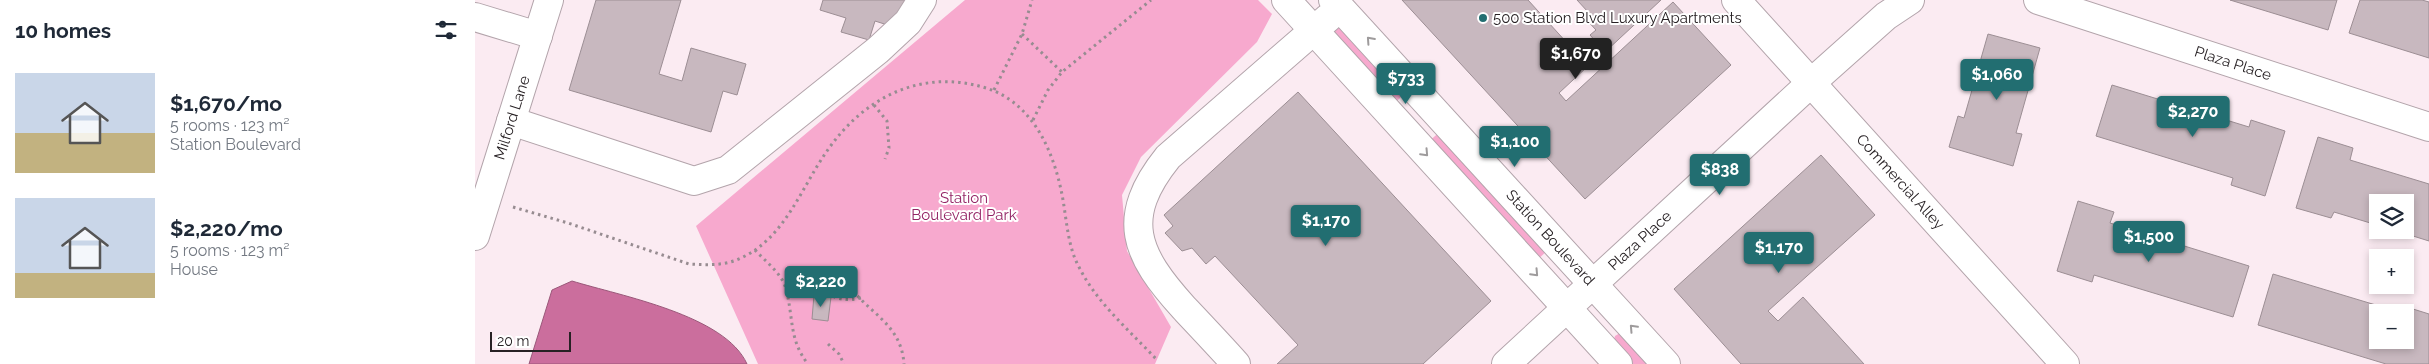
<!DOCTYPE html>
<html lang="en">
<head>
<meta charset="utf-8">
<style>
  body { margin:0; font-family:Raleway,sans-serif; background:#f2f2f3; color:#1f2937; height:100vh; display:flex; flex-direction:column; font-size:19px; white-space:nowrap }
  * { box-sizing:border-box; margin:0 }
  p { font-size:16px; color:#747a83 }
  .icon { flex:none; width:28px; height:28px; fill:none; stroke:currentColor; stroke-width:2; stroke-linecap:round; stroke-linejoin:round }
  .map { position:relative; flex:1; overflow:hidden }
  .panel { display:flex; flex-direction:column; background:#fff; width:475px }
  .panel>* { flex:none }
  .controls { position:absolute; left:1894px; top:194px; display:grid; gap:10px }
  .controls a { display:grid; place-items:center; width:45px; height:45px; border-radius:0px; background:#fff; box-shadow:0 2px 8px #0003; font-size:25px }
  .scale { position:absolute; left:15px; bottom:12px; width:81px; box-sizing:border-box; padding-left:5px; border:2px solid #272124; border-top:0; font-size:14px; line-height:18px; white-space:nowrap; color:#272124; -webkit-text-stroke:4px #fff; paint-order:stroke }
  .price { position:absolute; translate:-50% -42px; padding:0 11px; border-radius:5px; background:#226e71; color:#fff; font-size:16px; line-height:32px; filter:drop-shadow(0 1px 2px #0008) }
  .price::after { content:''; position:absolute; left:50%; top:30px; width:15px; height:11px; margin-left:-8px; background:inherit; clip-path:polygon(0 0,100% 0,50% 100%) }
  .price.active { background:#222; color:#fff }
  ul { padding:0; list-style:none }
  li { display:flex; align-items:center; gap:15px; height:125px; padding:0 15px }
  li span { display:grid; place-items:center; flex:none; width:140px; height:100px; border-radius:0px; color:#555 }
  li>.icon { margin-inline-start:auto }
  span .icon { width:60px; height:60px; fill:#fffc; stroke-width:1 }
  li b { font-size:21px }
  h2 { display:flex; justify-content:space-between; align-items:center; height:60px; padding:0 15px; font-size:21px }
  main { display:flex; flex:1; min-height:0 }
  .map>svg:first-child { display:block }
  .green { fill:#f7a9ce }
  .water { fill:#cb6e9d; stroke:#9a5779 }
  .building { fill:#c8b8bf; stroke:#9c8e94 }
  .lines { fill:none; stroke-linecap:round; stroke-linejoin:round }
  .minor-casing { stroke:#b3a4ab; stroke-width:30 }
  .path { stroke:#978c91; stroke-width:3; stroke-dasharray:2.5 4; stroke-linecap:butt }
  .minor { stroke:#fff; stroke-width:28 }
  .oneway { stroke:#9e9b9c }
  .poi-dot { fill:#226e71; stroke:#fff; stroke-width:2 }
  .labels { text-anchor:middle; stroke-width:4; stroke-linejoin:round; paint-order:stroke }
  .poi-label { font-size:15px; fill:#272124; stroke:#fff; text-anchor:start }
  .street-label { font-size:15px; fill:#272124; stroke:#fff }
  .park-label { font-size:15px; fill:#932465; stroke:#fff }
</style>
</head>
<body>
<main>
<section class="panel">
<h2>10 homes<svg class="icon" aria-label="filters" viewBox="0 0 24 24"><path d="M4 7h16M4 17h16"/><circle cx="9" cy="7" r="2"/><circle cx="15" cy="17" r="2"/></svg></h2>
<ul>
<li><span style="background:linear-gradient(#c9d6e8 60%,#c2b280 0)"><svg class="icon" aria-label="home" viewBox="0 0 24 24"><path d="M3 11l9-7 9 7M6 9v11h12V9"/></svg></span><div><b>$1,670/mo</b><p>5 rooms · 123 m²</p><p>Station Boulevard</p></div></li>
<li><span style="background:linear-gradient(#c9d6e8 75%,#c2b280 0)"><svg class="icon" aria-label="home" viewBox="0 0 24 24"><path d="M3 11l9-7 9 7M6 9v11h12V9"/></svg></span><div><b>$2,220/mo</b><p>5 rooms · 123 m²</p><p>House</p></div></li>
</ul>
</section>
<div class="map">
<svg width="1954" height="364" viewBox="0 0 1954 364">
  <rect width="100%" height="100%" fill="#fbebf2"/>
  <g class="green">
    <polygon points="490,0 783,0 797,14 782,42 666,157 647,195 652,251 696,327 680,364 283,364 221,226"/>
    <polygon points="862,24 931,92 918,105 855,30"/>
    <polygon points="966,131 1073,250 1061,261 953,142"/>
    <polygon points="1145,333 1179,364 1155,364 1138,342 1140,336"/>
  </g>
  <path class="water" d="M97 281C146 296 250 315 272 364H54L77 290Z"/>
  <g class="building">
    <polygon points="121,0 206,0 184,74 207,81 216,48 271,64 262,95 248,91 236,132 94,90"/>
    <polygon points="348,0 430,0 422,28 400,21 394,40 366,32 371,18 345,10"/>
    <polygon points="927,0 1053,0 1113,66 1084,93 1091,101 1198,2 1256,65 1110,199"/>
    <polygon points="1102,0 1186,0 1130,52 1115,35 1121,30 1108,16 1113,12"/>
    <polygon points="1755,0 1862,0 1853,30"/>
    <polygon points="1885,0 1947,0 1954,2 1954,58 1874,33"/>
    <polygon points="1513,34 1565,48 1541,133 1547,134 1538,166 1474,147 1483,116 1489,118"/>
    <polygon points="1637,85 1774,127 1776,120 1810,131 1790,196 1756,185 1758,178 1621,136"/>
    <polygon points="823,92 1016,301 948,364 802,364 823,345 740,256 731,264 717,248 707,251 690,233 698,226 689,215"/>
    <polygon points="1843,137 1878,148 1875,160 1954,184 1954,241 1919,230 1930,230 1930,202 1902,202 1902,225 1859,212 1856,218 1821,208"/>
    <polygon points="1346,155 1400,215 1293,311 1303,321 1328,297 1389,364 1266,364 1199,289"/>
    <polygon points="1603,201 1639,212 1635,223 1774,266 1758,317 1619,275 1617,282 1582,271"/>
    <polygon points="1798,274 1924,312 1902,312 1902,340 1930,340 1930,314 1935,316 1938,309 1954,314 1954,364 1911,364 1783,325"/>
    <polygon points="339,295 356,297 353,321 337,319"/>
  </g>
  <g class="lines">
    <defs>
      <g id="minor">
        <polyline points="811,0 1143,364"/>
        <path id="s1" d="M858 0 1191 364"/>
        <path id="s2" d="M1261 0 1590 364"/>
        <path id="s3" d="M1563 0 1954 127"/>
        <polyline points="0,17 63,36"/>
        <polyline points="36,121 219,181 253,170 403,50 433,22 447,0"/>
        <path id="s4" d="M0 236 74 0"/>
        <path d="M761 364C744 345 726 326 709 308 660 254 644 218 693 157L853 18"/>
        <path id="s5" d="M1031 364 1337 82 1411 16 1435 0"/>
      </g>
    </defs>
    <use href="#minor" class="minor-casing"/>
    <g class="path">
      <polyline points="547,34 587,72"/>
      <polyline points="519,90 547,34 557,0"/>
      <polyline points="399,105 412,121 414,148 410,159"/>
      <polyline points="558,120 573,90 587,72 676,0"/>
      <path d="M38 207 93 223 214 264C232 265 250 266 266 258 310 238 326 188 352 151 389 97 447 68 511 88 559 103 580 154 588 200 592 223 593 248 605 269 623 304 656 332 683 361"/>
      <path d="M280 250C290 261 305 272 310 286 319 315 313 339 333 364"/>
      <path d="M386 298C372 301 364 300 351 293L352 282 359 275 370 277C385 311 426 319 429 364"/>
      <polyline points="353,344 364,354 369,364"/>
    </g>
    <use href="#minor" class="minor"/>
  </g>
  <defs><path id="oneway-chevron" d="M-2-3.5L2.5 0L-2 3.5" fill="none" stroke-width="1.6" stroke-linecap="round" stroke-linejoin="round" transform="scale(1.25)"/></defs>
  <g class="oneway">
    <use href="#oneway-chevron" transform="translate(895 40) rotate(-132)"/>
    <use href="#oneway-chevron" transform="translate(950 153) rotate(47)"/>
    <use href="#oneway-chevron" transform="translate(1060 273) rotate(47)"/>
    <use href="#oneway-chevron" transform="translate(1158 328) rotate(-133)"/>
  </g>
  <circle class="poi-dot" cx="1008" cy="18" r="5"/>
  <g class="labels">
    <g class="poi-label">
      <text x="1018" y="23">500 Station Blvd Luxury Apartments</text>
    </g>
    <g class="street-label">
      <text dy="5" stroke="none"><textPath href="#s3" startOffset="205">Plaza Place</textPath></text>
      <text dy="5" stroke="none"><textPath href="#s4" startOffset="124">Milford Lane</textPath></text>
      <text dy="5" stroke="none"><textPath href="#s2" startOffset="245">Commercial Alley</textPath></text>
      <text dy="5" stroke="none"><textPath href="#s1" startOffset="322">Station Boulevard</textPath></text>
      <text dy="5" stroke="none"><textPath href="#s5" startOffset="182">Plaza Place</textPath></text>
    </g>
    <g class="park-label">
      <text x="489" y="203">Station<tspan x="489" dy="17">Boulevard Park</tspan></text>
    </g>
  </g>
</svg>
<div class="controls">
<a><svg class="icon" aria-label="layers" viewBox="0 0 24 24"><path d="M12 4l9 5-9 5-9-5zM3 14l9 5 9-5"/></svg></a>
<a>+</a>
<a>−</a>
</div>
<div class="scale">20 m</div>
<b class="price active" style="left:1101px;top:80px">$1,670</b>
<b class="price" style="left:1522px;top:101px">$1,060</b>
<b class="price" style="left:931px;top:105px">$733</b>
<b class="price" style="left:1718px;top:138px">$2,270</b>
<b class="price" style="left:1040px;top:168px">$1,100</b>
<b class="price" style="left:1245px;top:196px">$838</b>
<b class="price" style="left:851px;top:247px">$1,170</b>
<b class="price" style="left:1674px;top:263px">$1,500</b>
<b class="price" style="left:1304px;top:274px">$1,170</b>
<b class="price" style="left:346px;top:308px">$2,220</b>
</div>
</main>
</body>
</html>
